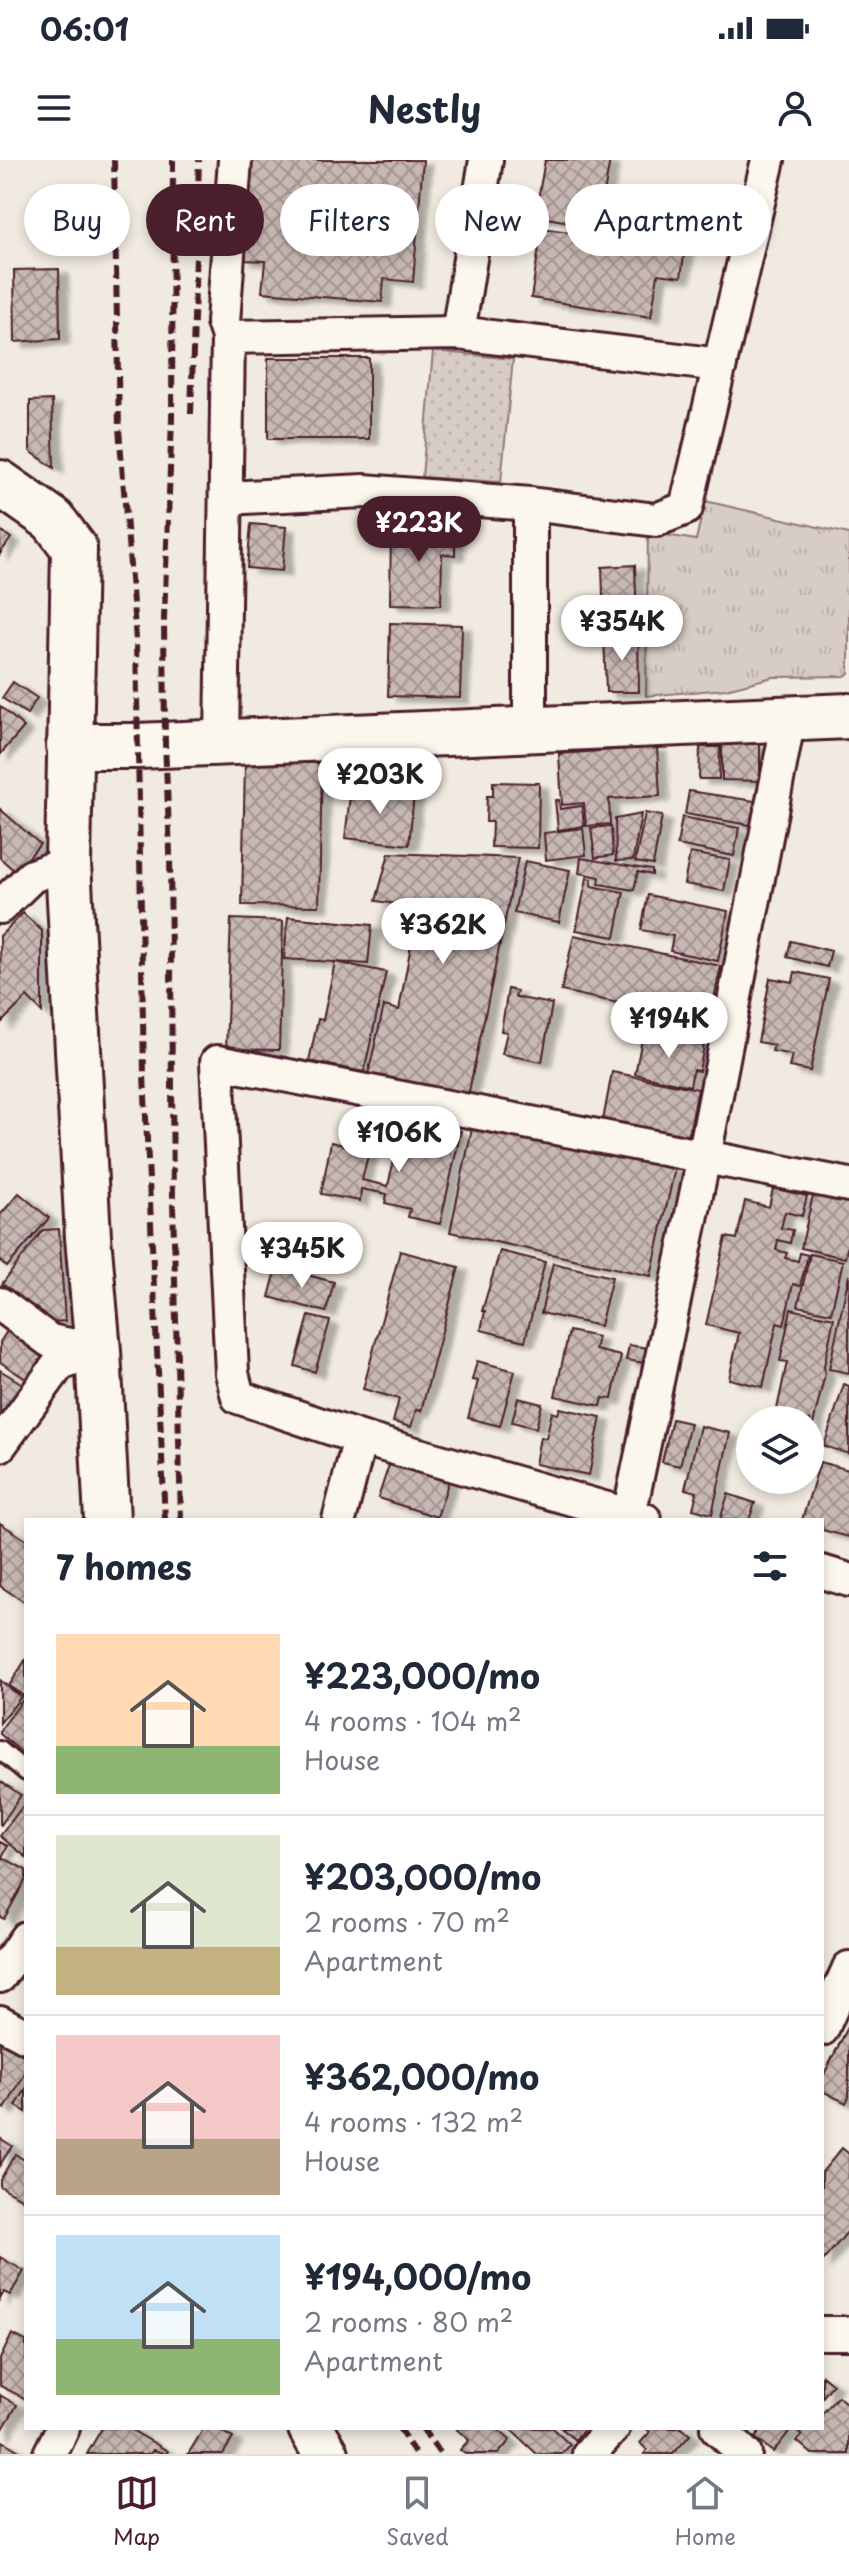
<!DOCTYPE html>
<html lang="en">
<head>
<meta charset="utf-8">
<style>
  body { margin:0; font-family:"Playpen Sans",sans-serif; background:#f2f2f3; color:#1f2937; height:100vh; display:flex; flex-direction:column; font-size:30px; white-space:nowrap }
  * { box-sizing:border-box; margin:0 }
  p { font-size:26px; color:#747a83 }
  .icon { flex:none; width:44px; height:44px; fill:none; stroke:currentColor; stroke-width:2; stroke-linecap:round; stroke-linejoin:round }
  .map { position:relative; flex:1; overflow:hidden }
  .sheet { position:absolute; left:24px; top:1358px; width:800px; height:912px; display:flex; flex-direction:column; background:#fff; border-radius:0px; box-shadow:0 4px 12px #0003 }
  .sheet>* { flex:none }
  .top-card { position:absolute; left:24px; top:24px; width:802px; height:72px; display:flex; gap:16px }
  .fabs { position:absolute; left:736px; top:1246px; display:grid; gap:16px }
  .fabs a { display:grid; place-items:center; width:88px; height:88px; border-radius:50%; background:#fff; box-shadow:0 4px 12px #0003; font-size:40px }
  .price { position:absolute; translate:-50% -68px; padding:0 18px; border-radius:28px; background:#fff; color:#222; font-size:26px; line-height:52px; filter:drop-shadow(0 2px 4px #0008) }
  .price::after { content:''; position:absolute; left:50%; top:48px; width:24px; height:18px; margin-left:-12px; background:inherit; clip-path:polygon(0 0,100% 0,50% 100%) }
  .price.on { background:#4a1f2b; color:#fff }
  ul { padding:0; list-style:none }
  li { display:flex; align-items:center; gap:24px; height:200px; padding:0 32px }
  li+li { border-top:2px solid #e0e1e3 }
  li span { display:grid; place-items:center; flex:none; width:224px; height:160px; border-radius:0px; color:#555 }
  li>.icon { margin-inline-start:auto }
  span .icon { width:96px; height:96px; fill:#fffc; stroke-width:1 }
  li b { font-size:34px }
  h2 { display:flex; justify-content:space-between; align-items:center; height:96px; padding:0 32px; font-size:34px }
  .chip { padding:0 28px; border-radius:36px; background:#fff; box-shadow:0 4px 12px #0003; font-size:28px; line-height:72px }
  .chip.on { background:#4a1f2b; color:#fff }
  .status { display:flex; justify-content:space-between; align-items:center; height:56px; padding:0 40px; background:#fff; direction:ltr }
  .status svg { height:22px; fill:currentColor }
  header { display:flex; justify-content:space-between; align-items:center; height:104px; padding:0 32px; background:#fff; font-size:36px; font-weight:700 }
  .dock { display:flex; justify-content:space-around; align-items:center; height:112px; border-top:2px solid #e0e1e3; background:#fff; font-size:22px; color:#747a83 }
  .dock a { display:grid; justify-items:center; gap:4px }
  .dock .on { color:#4a1f2b }
  .map>svg:first-child { display:block }
  .grass { fill:url(#grass-dots); stroke:#917678; stroke-width:2 }
  .park { fill:url(#park-tufts); stroke:#917678; stroke-width:2 }
  .building { fill:url(#building-cross-hatch); stroke:#4a1f2b; stroke-width:2; filter:url(#shadow) }
  .lines { fill:none; stroke-linecap:round; stroke-linejoin:round }
  .lane-casing { stroke:#4a1f2b; stroke-width:22 }
  .street-casing { stroke:#4a1f2b; stroke-width:38 }
  .secondary-casing { stroke:#4a1f2b; stroke-width:50 }
  .lane { stroke:#fbf7ec; stroke-width:16 }
  .street { stroke:#fbf7ec; stroke-width:32 }
  .secondary { stroke:#fbf7ec; stroke-width:44 }
  .rail { stroke:#4a1f2b; stroke-width:6; stroke-dasharray:12 6; stroke-linecap:butt }
</style>
</head>
<body>
<div class="status"><b>06:01</b><svg viewBox="0 0 49 12"><path d="M0 12V9h3v3zM5 12V6h3v6zM10 12V3h3v9zM15 12V0h3v12zM26 1h20v11H26zM47 4h2v5h-2z"/></svg></div>
<header><svg class="icon" aria-label="menu" viewBox="0 0 24 24"><path d="M4 6h16M4 12h16M4 18h16"/></svg>Nestly<svg class="icon" aria-label="person" viewBox="0 0 24 24"><circle cx="12" cy="8" r="4"/><path d="M4 21q1-7 8-7t8 7"/></svg></header>
<div class="map">
<svg width="849" height="2294" viewBox="0 0 849 2294">
  <defs>
    <pattern id="grass-dots" width="8" height="8" patternUnits="userSpaceOnUse" patternTransform="scale(2)"><rect width="8" height="8" fill="#d8ccc6"/><path d="M2 2h.1M6 6h.1" fill="none" stroke="#bbafaa" stroke-width="1.8" stroke-linecap="round"/></pattern>
    <pattern id="park-tufts" width="24" height="20" patternUnits="userSpaceOnUse" patternTransform="scale(2)"><rect width="24" height="20" fill="#d8ccc6"/><path d="M3 7l-1-3M5 7V3M7 7l1-3M15 17l-1-3M17 17v-4M19 17l1-3" fill="none" stroke="#bbafaa"/></pattern>
    <pattern id="building-cross-hatch" width="8" height="8" patternUnits="userSpaceOnUse" patternTransform="scale(2)"><rect width="8" height="8" fill="#c8b8b3"/><path d="M0 0l8 8M0 8l8-8" fill="none" stroke="#a49592"/></pattern>
    <filter id="shadow"><feDropShadow dx="9" dy="5" stdDeviation="2" flood-color="#0004"/></filter>
  </defs>
  <rect width="100%" height="100%" fill="#f0eae0"/>
  <filter id="ink" filterUnits="userSpaceOnUse"><feTurbulence type="fractalNoise" baseFrequency=".0125" numOctaves="2"/><feDisplacementMap in="SourceGraphic" scale="16" xChannelSelector="R" yChannelSelector="G"/><feConvolveMatrix kernelMatrix="1 2 1 2 8 2 1 2 1" color-interpolation-filters="sRGB"/></filter>
  <g filter="url(#ink)">
    <polygon class="grass" points="433,191 513,199 501,322 422,317"/>
    <polygon class="park" points="705,341 849,374 849,513 845,516 773,517 726,529 646,536 648,372 696,380"/>
    <g class="building">
      <polygon points="251,0 423,0 413,122 384,119 382,142 262,132 265,101 243,100"/>
      <polygon points="545,0 610,0 598,67 535,56"/>
      <polygon points="631,57 692,68 689,82 629,71"/>
      <polygon points="542,68 685,89 681,117 658,114 651,157 531,138"/>
      <polygon points="59,109 60,179 15,182 14,110"/>
      <rect x="268" y="198" width="101" height="81"/>
      <polygon points="52,240 54,308 30,291 30,241"/>
      <polygon points="251,364 286,367 282,411 247,408"/>
      <polygon points="391,367 455,368 455,395 442,394 441,445 390,444"/>
      <polygon points="0,370 11,378 0,394"/>
      <polygon points="635,405 637,464 604,465 602,407"/>
      <polygon points="390,463 462,465 460,538 388,536"/>
      <polygon points="638,473 639,532 606,532 604,474"/>
      <polygon points="13,522 37,538 27,554 2,538"/>
      <polygon points="0,546 24,567 0,595"/>
      <polygon points="722,582 760,583 760,621 722,620"/>
      <polygon points="657,587 660,636 609,639 610,664 586,666 584,643 562,645 559,594"/>
      <polygon points="700,587 720,587 719,619 699,619"/>
      <polygon points="245,602 322,603 319,746 242,745"/>
      <polygon points="493,622 539,623 538,688 491,687 492,662 486,662 487,636 493,636"/>
      <polygon points="351,627 414,634 409,685 345,678"/>
      <polygon points="689,631 755,641 750,665 685,654"/>
      <polygon points="555,640 559,640 560,649 582,646 584,666 558,670"/>
      <polygon points="0,649 40,684 16,712 0,698"/>
      <polygon points="645,653 662,656 653,705 635,702"/>
      <polygon points="641,654 633,700 616,701 615,659"/>
      <polygon points="682,657 739,668 734,696 677,685"/>
      <polygon points="611,666 613,695 595,698 591,668"/>
      <polygon points="583,668 586,695 546,700 544,673"/>
      <polygon points="389,693 518,698 468,936 368,914 384,846 399,850 418,747 376,741"/>
      <polygon points="690,693 730,700 724,731 684,724"/>
      <polygon points="581,698 652,710 652,715 638,712 634,730 599,724 600,717 579,713"/>
      <polygon points="525,701 570,710 559,762 514,753"/>
      <polygon points="587,718 592,719 591,726 624,732 615,777 576,770"/>
      <polygon points="648,735 728,751 718,801 670,791 673,776 641,770"/>
      <polygon points="23,753 42,771 42,852 27,837 1,863 0,776"/>
      <polygon points="288,757 372,765 368,804 284,799"/>
      <polygon points="231,759 283,761 279,890 226,889"/>
      <polygon points="574,775 721,806 709,862 561,831"/>
      <polygon points="791,781 831,791 827,807 787,797"/>
      <polygon points="335,802 386,812 364,912 309,901 318,859 323,860"/>
      <polygon points="795,812 829,819 810,911 789,907 792,895 772,891 774,885 758,882 770,818 793,822"/>
      <polygon points="508,829 517,831 515,837 552,844 542,902 502,894 507,872 501,871"/>
      <polygon points="643,874 704,886 699,911 693,910 690,926 635,914"/>
      <polygon points="612,912 698,929 687,983 602,966"/>
      <polygon points="473,964 675,1008 651,1116 450,1072"/>
      <polygon points="441,966 461,971 440,1064 408,1057 410,1049 385,1043 387,1034 361,1029 360,1041 321,1034 331,982 369,991 362,1020 388,1026 398,980 410,971 417,971 423,974 423,983 437,986"/>
      <polygon points="773,1028 807,1036 802,1056 785,1052 781,1068 793,1070 790,1083 778,1080 776,1090 787,1093 785,1098 798,1101 800,1093 808,1095 800,1126 793,1124 784,1165 777,1163 763,1227 729,1219 739,1173 706,1165 726,1077 737,1079 745,1041 769,1047"/>
      <polygon points="19,1033 49,1058 7,1107 0,1101 0,1055"/>
      <polygon points="813,1035 849,1043 849,1080 845,1098 801,1088"/>
      <polygon points="59,1069 65,1161 50,1162 2,1124 43,1070"/>
      <polygon points="400,1091 459,1107 421,1251 416,1250 411,1267 393,1262 399,1239 363,1229"/>
      <polygon points="500,1091 545,1102 525,1181 481,1170 485,1151 482,1151"/>
      <polygon points="810,1094 843,1101 831,1153 798,1146"/>
      <polygon points="553,1103 612,1117 600,1166 541,1153"/>
      <polygon points="277,1107 334,1122 326,1152 269,1137"/>
      <polygon points="849,1115 849,1213 829,1209"/>
      <polygon points="791,1149 834,1158 824,1206 825,1214 810,1277 810,1260 796,1260 796,1258 776,1254 787,1202 780,1201"/>
      <polygon points="309,1156 330,1161 315,1212 295,1206"/>
      <polygon points="9,1168 48,1193 29,1221 0,1202 0,1182"/>
      <polygon points="569,1171 598,1177 595,1190 621,1196 612,1239 603,1238 601,1246 555,1236"/>
      <polygon points="629,1185 648,1188 644,1203 626,1200"/>
      <polygon points="477,1201 515,1211 500,1266 468,1258 478,1221 472,1220"/>
      <polygon points="0,1210 24,1225 0,1263"/>
      <polygon points="844,1224 849,1226 849,1294 824,1286"/>
      <polygon points="518,1238 542,1244 536,1268 512,1262"/>
      <polygon points="560,1248 601,1257 589,1315 535,1304 540,1277 546,1278 552,1252 558,1254"/>
      <polygon points="672,1259 690,1263 680,1306 662,1302"/>
      <polygon points="700,1266 730,1273 712,1354 693,1349 697,1332 685,1329"/>
      <polygon points="391,1299 450,1317 437,1357 378,1338"/>
      <polygon points="820,1302 849,1310 849,1377 822,1370 822,1360 802,1360"/>
      <polygon points="728,1334 755,1343 749,1360 720,1360"/>
      <polygon points="0,1363 26,1380 26,1443 0,1426"/>
      <polygon points="26,1499 26,1596 0,1574 0,1570 25,1537 9,1526"/>
      <polygon points="0,1520 21,1537 0,1563"/>
      <polygon points="0,1621 21,1635 1,1665 0,1664"/>
      <polygon points="26,1642 26,1697 0,1676"/>
      <polygon points="0,1682 8,1686 2,1697 26,1710 26,1719 4,1759 0,1757"/>
      <polygon points="849,1865 849,1937 846,1943 822,1931 822,1918"/>
      <polygon points="0,1881 26,1897 26,1912 5,1949 0,1946"/>
      <polygon points="26,1929 26,1952 16,1946"/>
      <polygon points="0,1978 12,1986 0,2005"/>
      <polygon points="842,1988 849,1994 849,2070 822,2102 822,2012"/>
      <polygon points="15,1994 26,2001 26,2041 0,2026 0,2020"/>
      <polygon points="0,2097 24,2111 10,2135 4,2132 0,2139"/>
      <polygon points="12,2174 26,2181 26,2239 0,2226 0,2199"/>
      <polygon points="822,2215 833,2224 822,2238"/>
      <polygon points="0,2235 17,2245 0,2274"/>
      <polygon points="838,2236 849,2246 849,2294 812,2294 797,2281 802,2276 795,2270 822,2268 822,2254"/>
      <polygon points="102,2268 128,2268 168,2291 166,2294 153,2290 150,2294 87,2294"/>
      <polygon points="204,2268 216,2268 233,2278 223,2294 188,2294"/>
      <polygon points="455,2268 496,2268 510,2280 498,2294 465,2294 460,2290 469,2280"/>
      <polygon points="509,2268 552,2268 570,2285 562,2294 537,2294"/>
      <polygon points="561,2268 585,2268 575,2280"/>
      <polygon points="646,2268 682,2268 690,2275 673,2294 644,2294 647,2290 640,2283 650,2272"/>
      <polygon points="763,2268 792,2268 773,2292 755,2278"/>
      <polygon points="3,2281 24,2294 0,2294"/>
    </g>
    <g class="lines">
      <defs>
        <polyline id="lane" points="0,1590 26,1612"/>
        <g id="street">
          <polyline points="458,173 486,0"/>
          <polyline points="228,177 223,162 235,0"/>
          <polyline points="226,338 364,331 530,344 656,360 686,348 768,0"/>
          <polyline points="530,568 530,344"/>
          <polyline points="222,581 228,177 458,173 720,205"/>
          <polyline points="0,747 32,716 68,703"/>
          <polyline points="0,1144 50,1181 98,1191"/>
          <polyline points="0,1285 59,1204 98,1191"/>
          <polyline points="339,1360 360,1278"/>
          <polyline points="628,1360 704,997 789,558"/>
          <polyline points="645,1360 360,1278 238,1237 232,1213 217,902 849,1025"/>
          <polyline points="822,1412 849,1420"/>
          <polyline points="0,1816 26,1778"/>
          <polyline points="0,1862 26,1876"/>
          <polyline points="822,1869 849,1808"/>
          <polyline points="822,2173 849,2173"/>
          <polyline points="717,2268 745,2294"/>
          <polyline points="50,2294 63,2268"/>
          <polyline points="589,2294 613,2268"/>
        </g>
        <g id="secondary">
          <polyline points="0,323 53,360 74,388 68,703 88,1077 98,1191 107,1360"/>
          <polyline points="69,586 137,586 849,556"/>
          <polyline points="311,2268 326,2294"/>
        </g>
      </defs>
      <use href="#lane" class="lane-casing"/>
      <use href="#street" class="street-casing"/>
      <use href="#secondary" class="secondary-casing"/>
      <use href="#lane" class="lane"/>
      <use href="#street" class="street"/>
      <use href="#secondary" class="secondary"/>
      <g class="rail">
        <polyline points="114,0 119,268 136,481 144,915 165,1360"/>
        <polyline points="173,0 172,259 164,458 165,584 170,691 173,1041 181,1360"/>
        <polyline points="191,254 199,0"/>
        <polyline points="399,2268 415,2294"/>
        <polyline points="422,2268 440,2294"/>
      </g>
    </g>
  </g>
</svg>
<div class="fabs">
<a><svg class="icon" aria-label="layers" viewBox="0 0 24 24"><path d="M12 4l9 5-9 5-9-5zM3 14l9 5 9-5"/></svg></a>
</div>
<b class="price on" style="left:419px;top:404px">¥223K</b>
<b class="price" style="left:622px;top:503px">¥354K</b>
<b class="price" style="left:380px;top:656px">¥203K</b>
<b class="price" style="left:443px;top:806px">¥362K</b>
<b class="price" style="left:669px;top:900px">¥194K</b>
<b class="price" style="left:399px;top:1014px">¥106K</b>
<b class="price" style="left:302px;top:1130px">¥345K</b>
<div class="top-card">
<a class="chip">Buy</a>
<a class="chip on">Rent</a>
<a class="chip">Filters</a>
<a class="chip">New</a>
<a class="chip">Apartment</a>
</div>
<section class="sheet">
<h2>7 homes<svg class="icon" aria-label="filters" viewBox="0 0 24 24"><path d="M4 7h16M4 17h16"/><circle cx="9" cy="7" r="2"/><circle cx="15" cy="17" r="2"/></svg></h2>
<ul>
<li><span style="background:linear-gradient(#ffd9b3 70%,#8fb573 0)"><svg class="icon" aria-label="home" viewBox="0 0 24 24"><path d="M3 11l9-7 9 7M6 9v11h12V9"/></svg></span><div><b>¥223,000/mo</b><p>4 rooms · 104 m²</p><p>House</p></div></li>
<li><span style="background:linear-gradient(#dfe7d0 70%,#c2b280 0)"><svg class="icon" aria-label="home" viewBox="0 0 24 24"><path d="M3 11l9-7 9 7M6 9v11h12V9"/></svg></span><div><b>¥203,000/mo</b><p>2 rooms · 70 m²</p><p>Apartment</p></div></li>
<li><span style="background:linear-gradient(#f6c9c9 65%,#b9a48a 0)"><svg class="icon" aria-label="home" viewBox="0 0 24 24"><path d="M3 11l9-7 9 7M6 9v11h12V9"/></svg></span><div><b>¥362,000/mo</b><p>4 rooms · 132 m²</p><p>House</p></div></li>
<li><span style="background:linear-gradient(#bfe0f5 65%,#8fb573 0)"><svg class="icon" aria-label="home" viewBox="0 0 24 24"><path d="M3 11l9-7 9 7M6 9v11h12V9"/></svg></span><div><b>¥194,000/mo</b><p>2 rooms · 80 m²</p><p>Apartment</p></div></li>
</ul>
</section>
</div>
<nav class="dock">
<a class="on"><svg class="icon" aria-label="map" viewBox="0 0 24 24"><path d="M3 6l6-2 6 2 6-2v14l-6 2-6-2-6 2zM9 4v14M15 6v14"/></svg>Map</a>
<a><svg class="icon" aria-label="saved" viewBox="0 0 24 24"><path d="M7 4h10v16l-5-4-5 4z"/></svg>Saved</a>
<a><svg class="icon" aria-label="home" viewBox="0 0 24 24"><path d="M3 11l9-7 9 7M6 9v11h12V9"/></svg>Home</a>
</nav>
</body>
</html>
